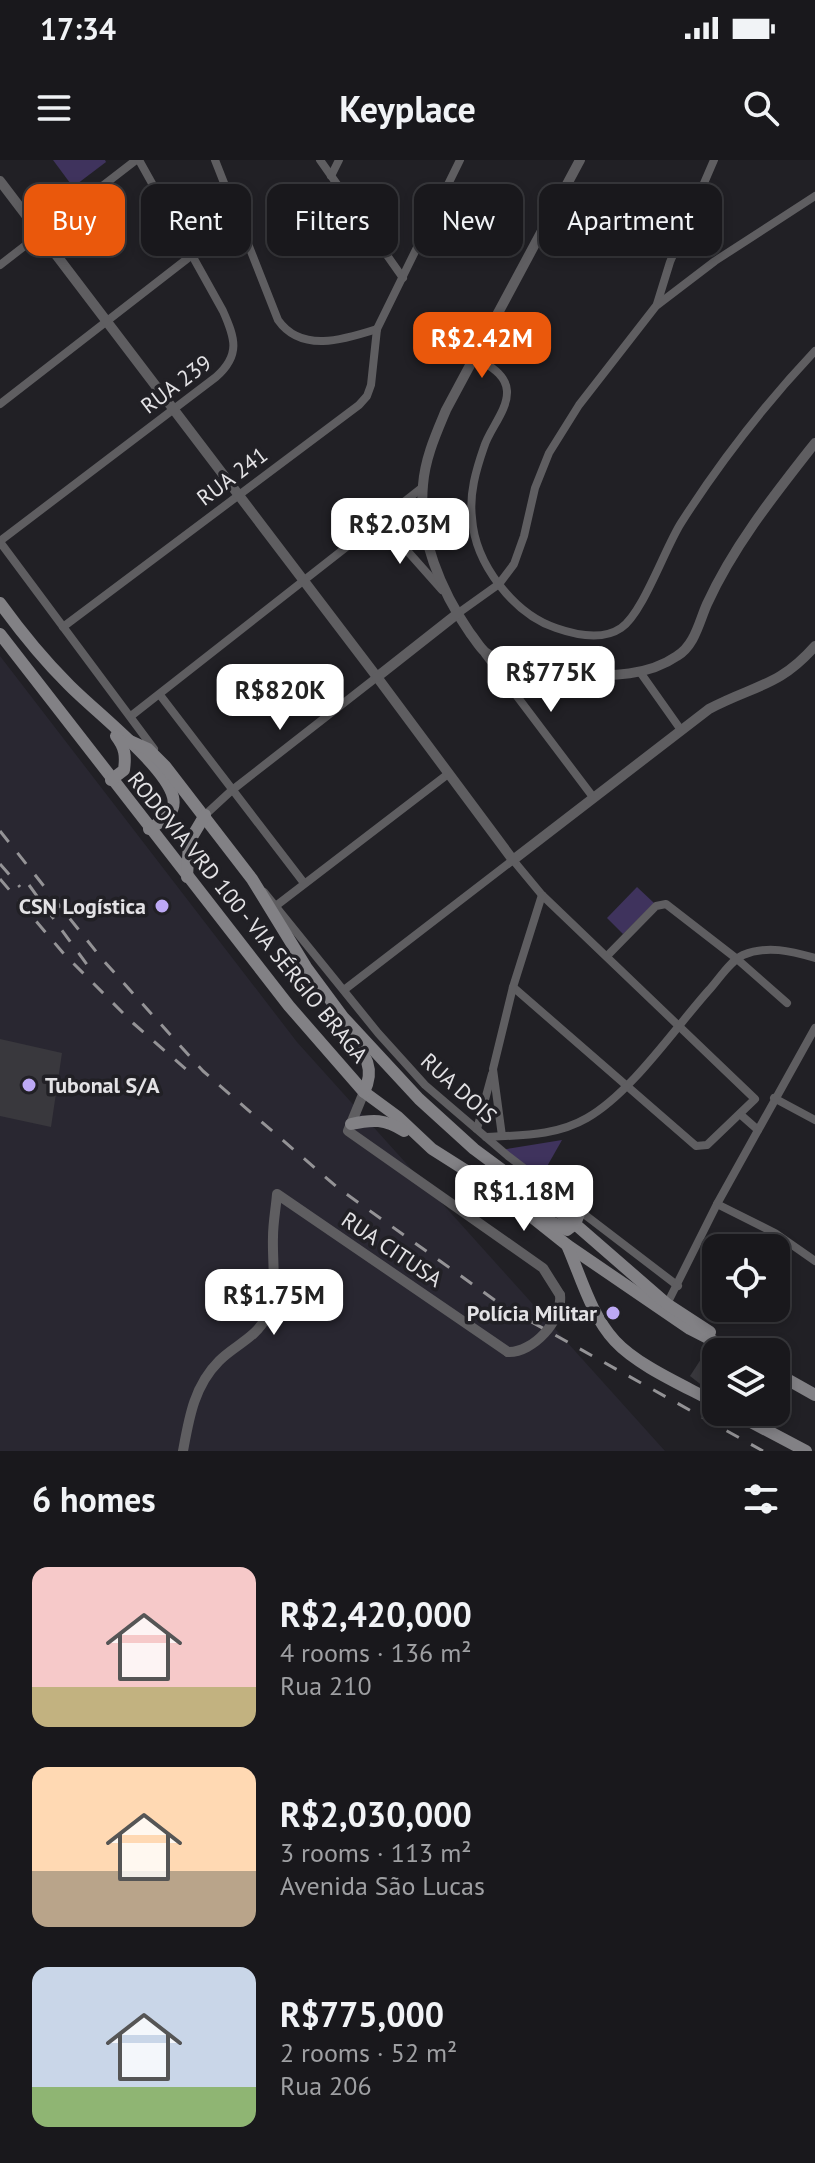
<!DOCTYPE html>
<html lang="en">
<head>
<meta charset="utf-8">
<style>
  body { margin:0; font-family:"PT Sans",sans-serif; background:#262529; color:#f1f3f6; height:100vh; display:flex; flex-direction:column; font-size:30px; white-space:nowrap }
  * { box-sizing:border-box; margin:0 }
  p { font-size:26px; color:#9fa0a3 }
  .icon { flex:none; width:44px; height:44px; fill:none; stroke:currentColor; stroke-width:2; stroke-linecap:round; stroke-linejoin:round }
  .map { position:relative; height:1291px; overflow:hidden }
  .drawer { display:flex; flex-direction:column; background:#19181c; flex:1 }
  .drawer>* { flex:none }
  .guide { position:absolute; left:24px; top:24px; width:768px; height:72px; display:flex; gap:16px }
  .tools { position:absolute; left:702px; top:1074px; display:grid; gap:16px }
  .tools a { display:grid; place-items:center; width:88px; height:88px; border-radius:16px; background:#19181c; box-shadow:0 4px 12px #0003,0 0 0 2px #37373b; font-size:40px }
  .price { position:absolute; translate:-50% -68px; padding:0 18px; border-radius:16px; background:#fff; color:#222; font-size:26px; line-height:52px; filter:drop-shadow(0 2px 4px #0008) }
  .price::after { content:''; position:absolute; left:50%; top:48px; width:24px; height:18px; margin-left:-12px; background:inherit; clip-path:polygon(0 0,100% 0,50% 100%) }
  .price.on { background:#ea580c; color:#fff }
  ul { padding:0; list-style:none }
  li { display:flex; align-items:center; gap:24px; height:200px; padding:0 32px }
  li span { display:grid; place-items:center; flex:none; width:224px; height:160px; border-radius:16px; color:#555 }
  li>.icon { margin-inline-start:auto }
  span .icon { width:96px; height:96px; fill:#fffc; stroke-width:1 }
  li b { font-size:34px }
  h2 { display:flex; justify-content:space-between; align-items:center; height:96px; padding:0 32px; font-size:34px }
  .chip { padding:0 28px; border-radius:16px; background:#19181c; box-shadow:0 4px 12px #0003,0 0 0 2px #37373b; font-size:28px; line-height:72px }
  .chip.on { background:#ea580c; color:#fff }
  .status { display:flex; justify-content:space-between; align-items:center; height:56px; padding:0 40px; background:#19181c; direction:ltr }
  .status svg { height:22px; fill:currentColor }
  header { display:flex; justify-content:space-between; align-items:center; height:104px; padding:0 32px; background:#19181c; font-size:36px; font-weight:800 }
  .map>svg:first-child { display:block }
  .built { fill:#292731 }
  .green { fill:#3f335d }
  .building { fill:#39383d }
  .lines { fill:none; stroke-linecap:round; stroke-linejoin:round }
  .minor { stroke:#5f5e61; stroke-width:8 }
  .tertiary { stroke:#5f5e61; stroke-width:10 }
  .secondary { stroke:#828185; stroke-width:12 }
  .rail { stroke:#949396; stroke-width:3; stroke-dasharray:14 14; stroke-linecap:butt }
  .tertiary-bridge { stroke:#5f5e61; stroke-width:10 }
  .poi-dot { fill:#bda9f5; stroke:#212025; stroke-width:3 }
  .labels { text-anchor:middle; stroke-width:7; stroke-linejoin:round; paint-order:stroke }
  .street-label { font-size:22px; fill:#e3e2e5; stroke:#212025 }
  .poi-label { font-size:22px; font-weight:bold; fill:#e3e2e5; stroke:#212025; text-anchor:end }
</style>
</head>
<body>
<div class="status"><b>17:34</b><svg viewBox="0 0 49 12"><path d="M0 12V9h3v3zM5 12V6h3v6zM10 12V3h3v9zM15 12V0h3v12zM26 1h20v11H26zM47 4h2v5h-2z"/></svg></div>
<header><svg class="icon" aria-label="menu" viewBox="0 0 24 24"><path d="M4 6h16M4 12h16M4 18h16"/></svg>Keyplace<svg class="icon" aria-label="search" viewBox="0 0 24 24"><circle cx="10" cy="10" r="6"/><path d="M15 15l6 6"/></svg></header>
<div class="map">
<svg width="815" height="1291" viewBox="0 0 815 1291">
  <rect width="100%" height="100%" fill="#212025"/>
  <polygon class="built" points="0,496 297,882 665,1291 0,1291"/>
  <g class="green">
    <polygon points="53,0 105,0 106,2 73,27"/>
    <polygon points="637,727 654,743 623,774 607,758"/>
    <polygon points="562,980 541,1017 501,990"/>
  </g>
  <g class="building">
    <polygon points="0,879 62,893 51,967 0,956"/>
    <polygon points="703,1196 716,1202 716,1207 704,1227 690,1216"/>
  </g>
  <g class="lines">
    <g class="minor">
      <path d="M215 0 278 160C301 193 343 180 377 169"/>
      <polyline points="320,0 403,118"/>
      <polyline points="331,16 339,0"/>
      <polyline points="0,105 136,0"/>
      <polyline points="657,144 670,102 714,0"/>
      <path d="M476 197C489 206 506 214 507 231 508 250 489 270 484 287 476 310 469 334 472 358 475 404 514 454 556 468 576 475 602 481 621 468 643 453 665 388 681 363 720 302 765 244 815 191"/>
      <polyline points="0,244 192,95"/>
      <polyline points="379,359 442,430"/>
      <path d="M0 381 216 217C241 195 235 178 223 151L139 0"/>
      <polyline points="0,382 154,589"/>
      <polyline points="457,454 499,424 514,404 524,376 535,328 549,293 579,245 656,146 715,101 815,36"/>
      <polyline points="63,467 359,245 367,236 371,225 377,169 460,0"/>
      <polyline points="485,494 593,637"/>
      <polyline points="640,512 681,570"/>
      <polyline points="160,535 304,723"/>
      <polyline points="131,556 423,327"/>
      <polyline points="205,655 231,631 377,517"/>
      <polyline points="264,732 378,873 425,925 508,996 678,1126"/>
      <polyline points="277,745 448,614"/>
      <polyline points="607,796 656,746 666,744 737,799 787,843"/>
      <polyline points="344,830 513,700 542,735 755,939 707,985 696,986 513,827"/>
      <polyline points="774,938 815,960"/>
      <polyline points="741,955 758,970"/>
      <polyline points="477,969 492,914"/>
      <polyline points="502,976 493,909 513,827 542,735"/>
      <path d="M486 977C522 975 556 976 587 958 631 933 675 868 709 830 719 819 730 801 743 795 767 785 791 791 815 798"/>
      <polyline points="717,1044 775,1073 815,1101"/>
      <polyline points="667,1144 717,1044 815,868"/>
    </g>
    <g class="tertiary">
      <path d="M580 0 446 250C436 274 425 298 423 325 418 377 441 431 470 473 475 479 479 487 485 492 510 510 548 514 578 515 612 516 648 516 677 496 695 485 699 462 707 444 734 385 775 334 815 283"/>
      <path d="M0 21 377 517 513 700 709 549C754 525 779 527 815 486"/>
      <polyline points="377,517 457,454"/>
      <polyline points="510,527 528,509"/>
      <polyline points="364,932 348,971 543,1108 560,1135"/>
      <path d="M183 1291C189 1258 194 1226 219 1201 235 1185 256 1178 267 1156 278 1133 272 1102 273 1077 273 1062 276 1048 277 1034L508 1192"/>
    </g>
    <g class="secondary">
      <path d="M0 443C21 472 43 499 68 524 93 550 165 605 173 637 177 654 162 661 149 669"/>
      <polyline points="0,474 289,846 364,932 398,957 432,989 503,1034 567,1085 690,1169 735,1192"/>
      <polyline points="130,581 148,589 165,606 252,719 306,807 343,857 419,939 474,989 575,1064 667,1144 710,1172"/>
      <path d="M111 620 124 610C126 595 125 588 116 576"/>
      <polyline points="187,717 189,682 205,655"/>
      <path d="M344 868C360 890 378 904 364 932"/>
      <path d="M351 964C373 959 385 959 404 971"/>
      <polyline points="544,1058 567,1070 575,1064 580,1051"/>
      <path d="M567 1085C581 1117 591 1155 615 1181 638 1206 685 1226 716 1243"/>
      <polyline points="776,1213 815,1235"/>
      <polyline points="732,1252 806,1291"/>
    </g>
    <g class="rail">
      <polyline points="0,671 102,799 203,911 338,1028 503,1146 763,1291"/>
      <polyline points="0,704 20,727"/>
      <polyline points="0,719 64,794 133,863 196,918"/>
      <polyline points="29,725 88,806"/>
    </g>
    <path class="tertiary-bridge" d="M508 1192C533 1193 563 1160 560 1135"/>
  </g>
  <g class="poi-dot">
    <circle cx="162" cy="746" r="8"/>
    <circle cx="29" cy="925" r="8"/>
    <circle cx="613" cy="1153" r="8"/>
  </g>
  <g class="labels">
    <g class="street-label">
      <text transform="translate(176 224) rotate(-37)" y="8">RUA 239</text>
      <text transform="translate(232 316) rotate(-37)" y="8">RUA 241</text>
      <text transform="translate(248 757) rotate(51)" y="8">RODOVIA VRD 100 - VIA SÉRGIO BRAGA</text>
      <text transform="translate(459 928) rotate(42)" y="8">RUA DOIS</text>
      <text transform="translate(392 1089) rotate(34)" y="8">RUA CITUSA</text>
    </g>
    <g class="poi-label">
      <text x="146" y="754">CSN Logística</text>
      <text x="45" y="933" text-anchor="start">Tubonal S/A</text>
      <text x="597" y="1161">Polícia Militar</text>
    </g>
  </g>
</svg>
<div class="tools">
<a><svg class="icon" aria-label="locate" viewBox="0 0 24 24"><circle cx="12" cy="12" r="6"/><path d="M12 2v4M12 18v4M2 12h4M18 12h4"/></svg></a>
<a><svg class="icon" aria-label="layers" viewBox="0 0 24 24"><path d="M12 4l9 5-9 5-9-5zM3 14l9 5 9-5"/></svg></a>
</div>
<b class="price on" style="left:482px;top:220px">R$2.42M</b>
<b class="price" style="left:400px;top:406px">R$2.03M</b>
<b class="price" style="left:551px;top:554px">R$775K</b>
<b class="price" style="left:280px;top:572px">R$820K</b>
<b class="price" style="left:524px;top:1073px">R$1.18M</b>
<b class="price" style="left:274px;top:1177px">R$1.75M</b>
<div class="guide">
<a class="chip on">Buy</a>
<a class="chip">Rent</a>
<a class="chip">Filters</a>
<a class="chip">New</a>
<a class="chip">Apartment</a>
</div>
</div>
<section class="drawer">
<h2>6 homes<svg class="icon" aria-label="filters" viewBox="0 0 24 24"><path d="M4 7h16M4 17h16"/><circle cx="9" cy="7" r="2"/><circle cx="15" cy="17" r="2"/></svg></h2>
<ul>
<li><span style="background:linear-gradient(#f6c9c9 75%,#c2b280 0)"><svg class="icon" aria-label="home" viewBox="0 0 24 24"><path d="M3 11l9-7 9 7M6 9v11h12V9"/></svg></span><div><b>R$2,420,000</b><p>4 rooms · 136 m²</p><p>Rua 210</p></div></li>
<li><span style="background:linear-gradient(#ffd9b3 65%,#b9a48a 0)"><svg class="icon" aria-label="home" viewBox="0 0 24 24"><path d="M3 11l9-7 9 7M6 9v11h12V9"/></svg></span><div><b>R$2,030,000</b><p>3 rooms · 113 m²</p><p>Avenida São Lucas</p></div></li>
<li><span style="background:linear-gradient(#c9d6e8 75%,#8fb573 0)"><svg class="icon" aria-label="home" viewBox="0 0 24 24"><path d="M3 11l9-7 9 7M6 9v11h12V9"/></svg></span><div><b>R$775,000</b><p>2 rooms · 52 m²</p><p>Rua 206</p></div></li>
</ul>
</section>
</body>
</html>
